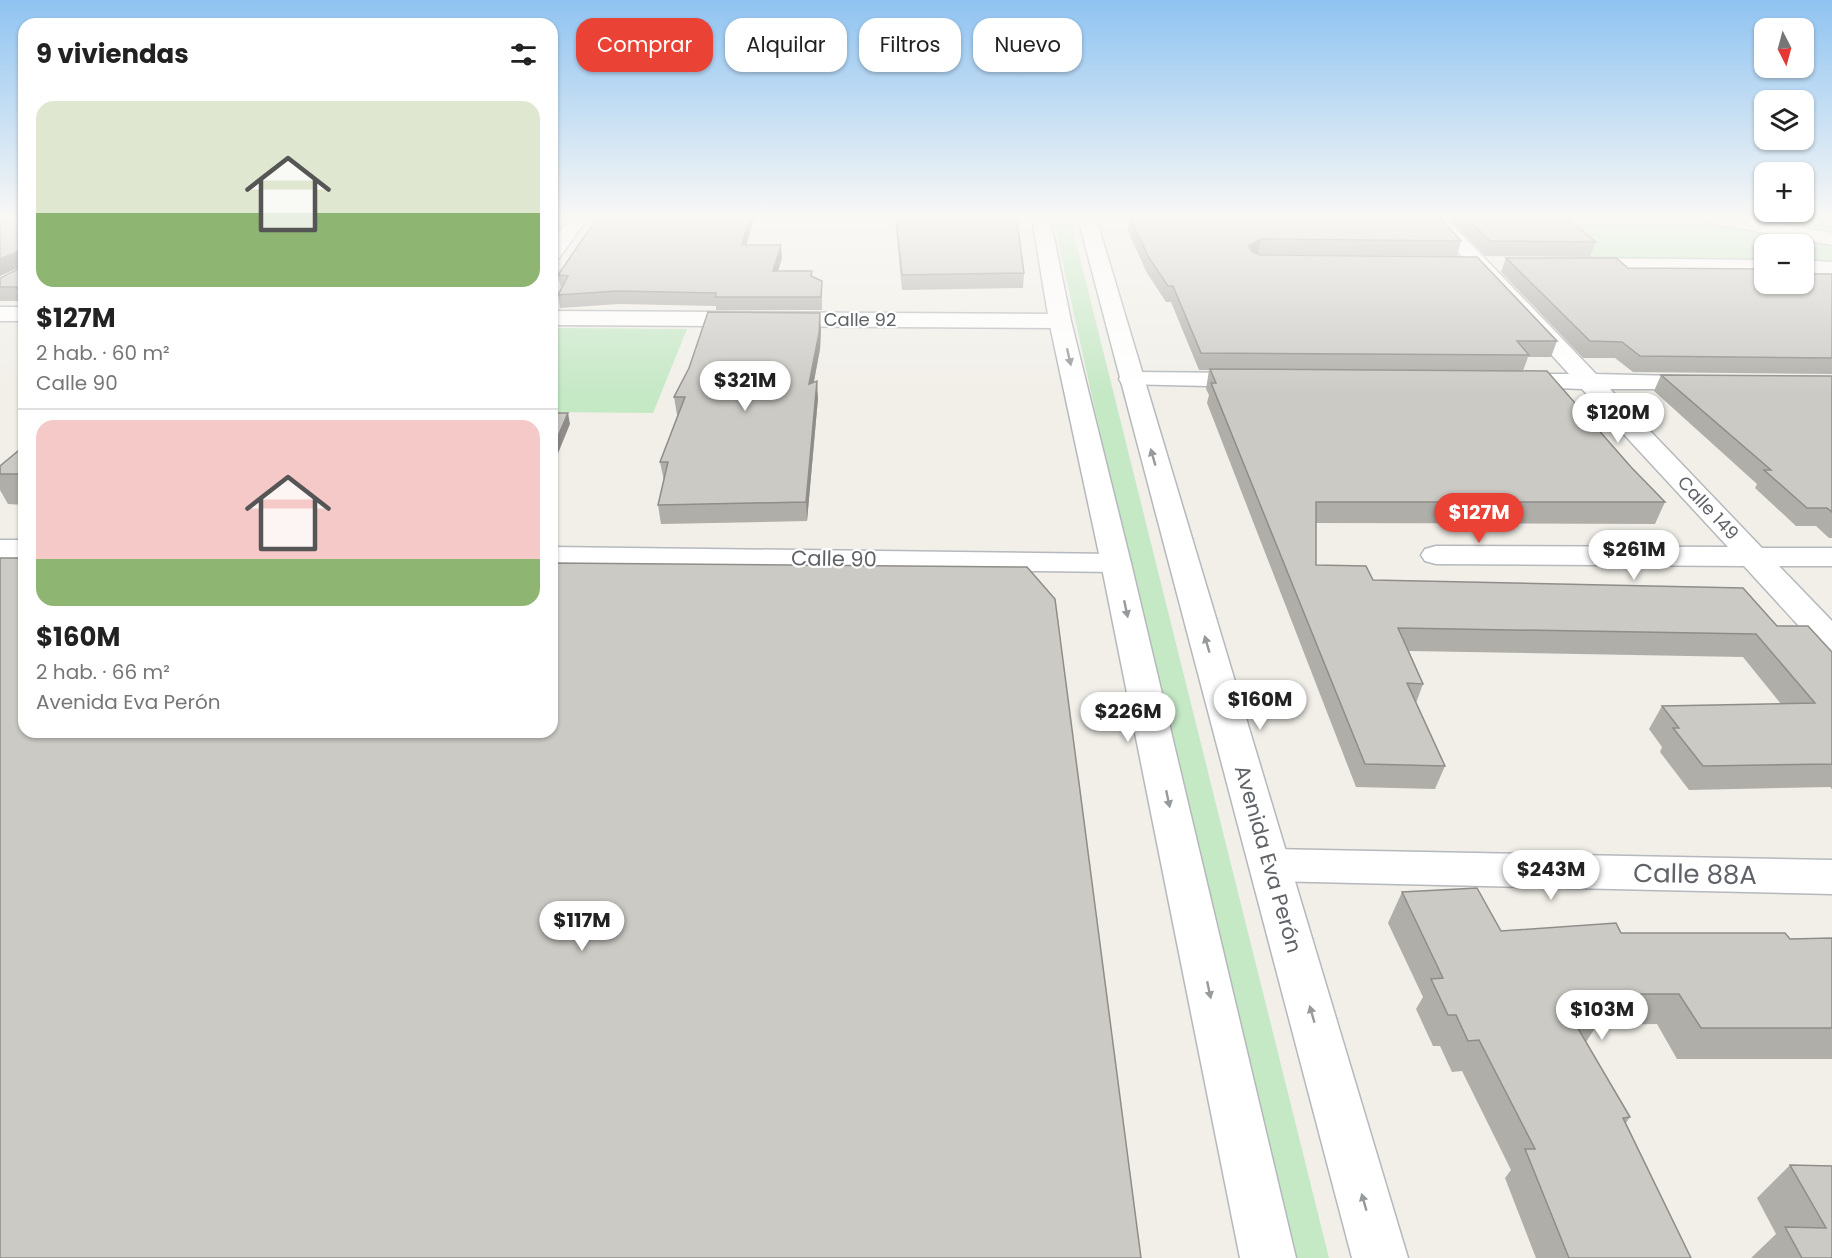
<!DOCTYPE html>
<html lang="es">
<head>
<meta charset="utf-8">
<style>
  body { margin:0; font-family:Poppins,sans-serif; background:#f2f2f2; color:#222; height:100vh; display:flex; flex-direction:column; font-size:22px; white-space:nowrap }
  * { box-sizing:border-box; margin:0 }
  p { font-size:20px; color:#767676 }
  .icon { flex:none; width:33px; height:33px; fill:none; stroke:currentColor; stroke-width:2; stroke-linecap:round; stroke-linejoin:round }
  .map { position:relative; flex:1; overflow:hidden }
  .panel { position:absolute; left:18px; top:18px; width:540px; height:720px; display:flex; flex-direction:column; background:#fff; border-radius:18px; box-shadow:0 2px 4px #0004 }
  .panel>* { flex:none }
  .guide { position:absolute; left:576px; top:18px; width:570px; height:54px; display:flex; gap:12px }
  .needle { width:39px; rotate:174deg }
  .tools { position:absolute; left:1754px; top:18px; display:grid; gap:12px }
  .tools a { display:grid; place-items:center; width:60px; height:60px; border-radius:12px; background:#fff; box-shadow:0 2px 4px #0004; font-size:30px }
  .price { position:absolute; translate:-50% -51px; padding:0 14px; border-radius:21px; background:#fff; color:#222; font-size:20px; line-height:39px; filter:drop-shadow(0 2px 3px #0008) }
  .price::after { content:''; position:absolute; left:50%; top:36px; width:18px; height:14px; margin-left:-9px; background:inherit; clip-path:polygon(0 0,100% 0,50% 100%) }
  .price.selected { background:#ea4335; color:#fff }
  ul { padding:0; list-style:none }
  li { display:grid; align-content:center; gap:12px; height:318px; padding:0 18px }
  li+li { border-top:2px solid #e0e0e0 }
  li span { display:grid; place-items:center; height:186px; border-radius:18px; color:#555 }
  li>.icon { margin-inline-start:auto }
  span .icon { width:108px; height:108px; fill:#fffc; stroke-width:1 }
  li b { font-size:26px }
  h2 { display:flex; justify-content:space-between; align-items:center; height:72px; padding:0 18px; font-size:26px }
  .pill { padding:0 21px; border-radius:18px; background:#fff; box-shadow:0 2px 4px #0004; font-size:21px; line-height:54px }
  .pill.selected { background:#ea4335; color:#fff }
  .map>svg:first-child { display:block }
  .green { fill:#c5e8c5 }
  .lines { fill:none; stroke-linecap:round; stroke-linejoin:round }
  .minor-casing { stroke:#b5b8bc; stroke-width:3 }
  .tertiary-casing { stroke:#b5b8bc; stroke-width:3 }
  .secondary-casing { stroke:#b6babf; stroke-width:3 }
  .minor { fill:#fff; fill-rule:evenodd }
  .tertiary { fill:#fff; fill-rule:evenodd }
  .secondary { fill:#fff; fill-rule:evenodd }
  .wall { fill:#afaea9 }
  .shaded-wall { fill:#8f8d8a }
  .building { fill:#cccac5; stroke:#8f8d8a; stroke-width:1.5 }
  .oneway { fill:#979a9d }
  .labels { text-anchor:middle; stroke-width:4.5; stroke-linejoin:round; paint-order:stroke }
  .far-street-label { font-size:18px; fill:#5f6368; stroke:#fff }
  .street-label { font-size:21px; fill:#5f6368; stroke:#fff }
  .near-street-label { font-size:26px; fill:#5f6368; stroke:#fff }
</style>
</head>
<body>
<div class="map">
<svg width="1832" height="1258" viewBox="0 0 1832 1258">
  <rect width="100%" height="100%" fill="#f1efe8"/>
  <g class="green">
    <polygon points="1053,218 1070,218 1329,1258 1280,1258"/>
    <polygon points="1544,218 1693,218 1832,242 1832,261 1803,260 1803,244 1764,244 1764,260 1583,259"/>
    <polygon points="1761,218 1832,218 1832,230"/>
    <polygon points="552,328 687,329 653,413 552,412"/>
  </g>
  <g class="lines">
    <defs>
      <g id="minor">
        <polygon points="570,218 588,218 559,258 552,260 552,241"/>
        <polygon points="1427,218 1446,218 1596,374 1713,377 1716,382 1713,387 1704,389 1610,389 1762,548 1832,548 1832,566 1779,566 1832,621 1832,652 1820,649 1744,566 1436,564 1425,561 1421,555 1425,549 1436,546 1728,547 1582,389 1501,386 1498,381 1501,376 1510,374 1569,374"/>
        <polygon points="1580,258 1764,260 1764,272 1573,268 1570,264 1573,260"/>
        <polygon points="1803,260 1832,262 1832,274 1803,272"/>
        <rect x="0" y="307" width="24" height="14"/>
        <polygon points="552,311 1060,314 1068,316 1071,321 1068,326 1060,328 552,325"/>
        <polygon points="1131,372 1251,373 1260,375 1263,380 1260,385 1251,387 1122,384 1119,379 1122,374"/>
        <rect x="0" y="540" width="24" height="18"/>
        <polygon points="552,547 1116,554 1127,556 1131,563 1127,570 1116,572 552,565"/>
        <polygon points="1270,849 1832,860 1832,894 1270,881 1255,877 1249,865 1255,853"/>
      </g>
      <g id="tertiary">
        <polygon points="1032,218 1050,218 1071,321 1131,563 1296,1258 1240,1258 1101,563 1049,321"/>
        <polygon points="1078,218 1096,218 1408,1258 1352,1258"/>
      </g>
      <polygon id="secondary" points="1709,218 1746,218 1832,233 1832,245 1718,224"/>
    </defs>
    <use href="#minor" class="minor-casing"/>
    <use href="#tertiary" class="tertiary-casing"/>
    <use href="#secondary" class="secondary-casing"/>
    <use href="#minor" class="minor"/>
    <use href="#tertiary" class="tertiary"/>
    <use href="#secondary" class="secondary"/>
  </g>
  <g class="wall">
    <polygon points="24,218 24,302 22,302 21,301 0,301 0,278 18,269"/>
    <polygon points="754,218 746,245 782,258 778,271 812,271 812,276 822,294 822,310 716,310 716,306 619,304 560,308 558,295 561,288 558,275"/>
    <polygon points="895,218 973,218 975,221 1024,273 1023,288 902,290"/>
    <polygon points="1128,218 1440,218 1461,241 1457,256 1257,254 1557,341 1551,357 1528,357 1523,371 1631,467 1665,502 1655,524 1316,523 1316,565 1373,580 1777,626 1832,652 1832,789 1830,787 1689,790 1660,752 1662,747 1649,729 1662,706 1781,704 1743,657 1409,651 1423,684 1416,703 1445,766 1435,789 1356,787 1207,403 1209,395 1206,389 1209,370 1199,370 1171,302 1166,302 1147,273 1128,231 1129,221"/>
    <polygon points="1449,218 1566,218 1596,242 1590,257 1485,256"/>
    <polygon points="1506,258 1628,268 1764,284 1832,274 1832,374 1633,372 1615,358 1583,358 1501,272"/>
    <polygon points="821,329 820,349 814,382 818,398 807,521 661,524 658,505 664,481 660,462 679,415 677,415 674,397"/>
    <polygon points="1661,375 1832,376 1832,538 1829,538 1816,526 1796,526 1755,488 1757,484 1654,391"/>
    <polygon points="24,446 24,505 8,504 0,490 0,466"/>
    <polygon points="1402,892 1501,931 1621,933 1790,939 1832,938 1832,1059 1677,1059 1657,1024 1597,1025 1586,1042 1630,1117 1626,1123 1691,1258 1536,1258 1505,1178 1511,1170 1462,1071 1452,1072 1440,1046 1433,1046 1416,1009 1423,997 1388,923"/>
    <polygon points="1790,1165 1832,1166 1832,1258 1751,1258 1776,1234 1757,1198"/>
  </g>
  <g class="shaded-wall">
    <polygon points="749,218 754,218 743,257 742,245"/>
    <polygon points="1261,239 1258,254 1246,261 1249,246"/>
    <polygon points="781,245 782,258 774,284 773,271"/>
    <polygon points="19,251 24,265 0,276 0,259"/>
    <polygon points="820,313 821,329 820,349 810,401 809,384"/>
    <polygon points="817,381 818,398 807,521 806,502"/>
    <polygon points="568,413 570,424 552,468 552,450"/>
  </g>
  <g class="building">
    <polygon points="0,218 24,218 24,288 15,288 17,287 0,287 0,278 18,269 19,251 0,259"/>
    <polygon points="597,218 749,218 742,245 781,245 773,271 812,271 811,276 822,281 821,297 715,297 716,293 617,291 558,295 568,276 558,275"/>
    <polygon points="896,218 973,218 975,221 1017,221 1024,273 902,275"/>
    <polygon points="1130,218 1440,218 1461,241 1261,239 1249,246 1252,252 1261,255 1477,257 1557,341 1517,341 1529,355 1201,353 1173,286 1168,286 1149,258"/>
    <polygon points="1467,218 1566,218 1596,242 1490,241"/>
    <polygon points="1506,258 1616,258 1628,268 1764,269 1764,284 1803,284 1803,274 1832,274 1832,358 1640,356 1622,342 1590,341"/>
    <polygon points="708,312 820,313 819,333 809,384 817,381 806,502 658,505 668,462 660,462 685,397 674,397 689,368"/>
    <polygon points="1210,369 1547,371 1631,467 1665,502 1316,502 1316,565 1366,566 1373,580 1743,588 1777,626 1808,626 1832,652 1832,764 1703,766 1673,728 1679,728 1662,706 1815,703 1756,634 1398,628 1423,684 1407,683 1445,766 1365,764 1211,383 1216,383"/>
    <polygon points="1661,375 1832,376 1832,512 1827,508 1807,508 1764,470 1771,470"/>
    <polygon points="552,413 568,413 552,450"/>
    <polygon points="24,446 24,474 0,474 0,466"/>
    <polygon points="0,558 24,558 24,732 552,732 552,563 1027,567 1055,599 1141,1258 0,1258"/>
    <polygon points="1477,888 1501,931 1616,923 1621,933 1785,933 1790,939 1832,938 1832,1028 1701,1028 1679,994 1587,994 1602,1018 1573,1020 1630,1117 1623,1118 1691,1258 1569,1258 1525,1149 1535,1149 1479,1040 1468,1041 1456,1015 1448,1015 1431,979 1443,978 1402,892"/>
    <polygon points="1790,1165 1832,1166 1832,1258 1802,1258 1785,1227 1826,1228"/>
  </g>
  <defs><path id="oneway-solid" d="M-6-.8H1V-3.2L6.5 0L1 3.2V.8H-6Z" transform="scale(1.5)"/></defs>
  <g class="oneway">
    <use href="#oneway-solid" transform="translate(1069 357) rotate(77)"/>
    <use href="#oneway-solid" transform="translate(1153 457) rotate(-106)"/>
    <use href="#oneway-solid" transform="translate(1126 609) rotate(78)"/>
    <use href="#oneway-solid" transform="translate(1207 644) rotate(-106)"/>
    <use href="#oneway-solid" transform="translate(1168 799) rotate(78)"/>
    <use href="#oneway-solid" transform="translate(1209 990) rotate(78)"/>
    <use href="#oneway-solid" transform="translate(1312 1014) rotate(-106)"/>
    <use href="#oneway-solid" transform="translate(1364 1202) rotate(-106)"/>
  </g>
  <linearGradient id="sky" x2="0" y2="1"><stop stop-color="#8fc3f1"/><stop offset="0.55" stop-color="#f9f8f5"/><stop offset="1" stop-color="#f9f8f5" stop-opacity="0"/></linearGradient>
  <rect width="1832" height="394" fill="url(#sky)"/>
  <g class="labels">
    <g class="far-street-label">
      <text x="860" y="326">Calle 92</text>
      <text transform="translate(1708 508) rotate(47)" y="6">Calle 149</text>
    </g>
    <g class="street-label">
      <text transform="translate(834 559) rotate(1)" y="7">Calle 90</text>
      <text transform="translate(1268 859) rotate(74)" y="7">Avenida Eva Perón</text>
    </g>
    <g class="near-street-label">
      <text transform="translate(1695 874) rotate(1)" y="9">Calle 88A</text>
    </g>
  </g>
</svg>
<div class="tools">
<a><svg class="needle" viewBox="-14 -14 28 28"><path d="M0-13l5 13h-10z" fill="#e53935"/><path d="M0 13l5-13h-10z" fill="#767676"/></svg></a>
<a><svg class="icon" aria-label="layers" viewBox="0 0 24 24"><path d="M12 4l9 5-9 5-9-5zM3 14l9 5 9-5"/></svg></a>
<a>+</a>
<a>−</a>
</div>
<b class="price" style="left:745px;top:412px">$321M</b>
<b class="price" style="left:1618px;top:444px">$120M</b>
<b class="price selected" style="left:1479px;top:544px">$127M</b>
<b class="price" style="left:1634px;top:581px">$261M</b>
<b class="price" style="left:1260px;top:731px">$160M</b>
<b class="price" style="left:1128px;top:743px">$226M</b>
<b class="price" style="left:1551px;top:901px">$243M</b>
<b class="price" style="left:582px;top:952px">$117M</b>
<b class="price" style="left:1602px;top:1041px">$103M</b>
<div class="guide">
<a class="pill selected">Comprar</a>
<a class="pill">Alquilar</a>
<a class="pill">Filtros</a>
<a class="pill">Nuevo</a>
</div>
<section class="panel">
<h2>9 viviendas<svg class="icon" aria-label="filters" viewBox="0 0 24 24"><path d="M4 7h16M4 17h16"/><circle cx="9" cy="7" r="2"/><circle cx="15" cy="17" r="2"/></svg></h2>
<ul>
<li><span style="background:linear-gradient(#dfe7d0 60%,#8fb573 0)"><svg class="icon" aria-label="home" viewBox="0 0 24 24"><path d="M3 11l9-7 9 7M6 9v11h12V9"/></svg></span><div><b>$127M</b><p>2 hab. · 60 m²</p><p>Calle 90</p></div></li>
<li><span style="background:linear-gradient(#f6c9c9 75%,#8fb573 0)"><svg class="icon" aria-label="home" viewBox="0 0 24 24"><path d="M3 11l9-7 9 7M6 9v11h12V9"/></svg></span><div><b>$160M</b><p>2 hab. · 66 m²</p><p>Avenida Eva Perón</p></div></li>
</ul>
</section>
</div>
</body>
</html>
